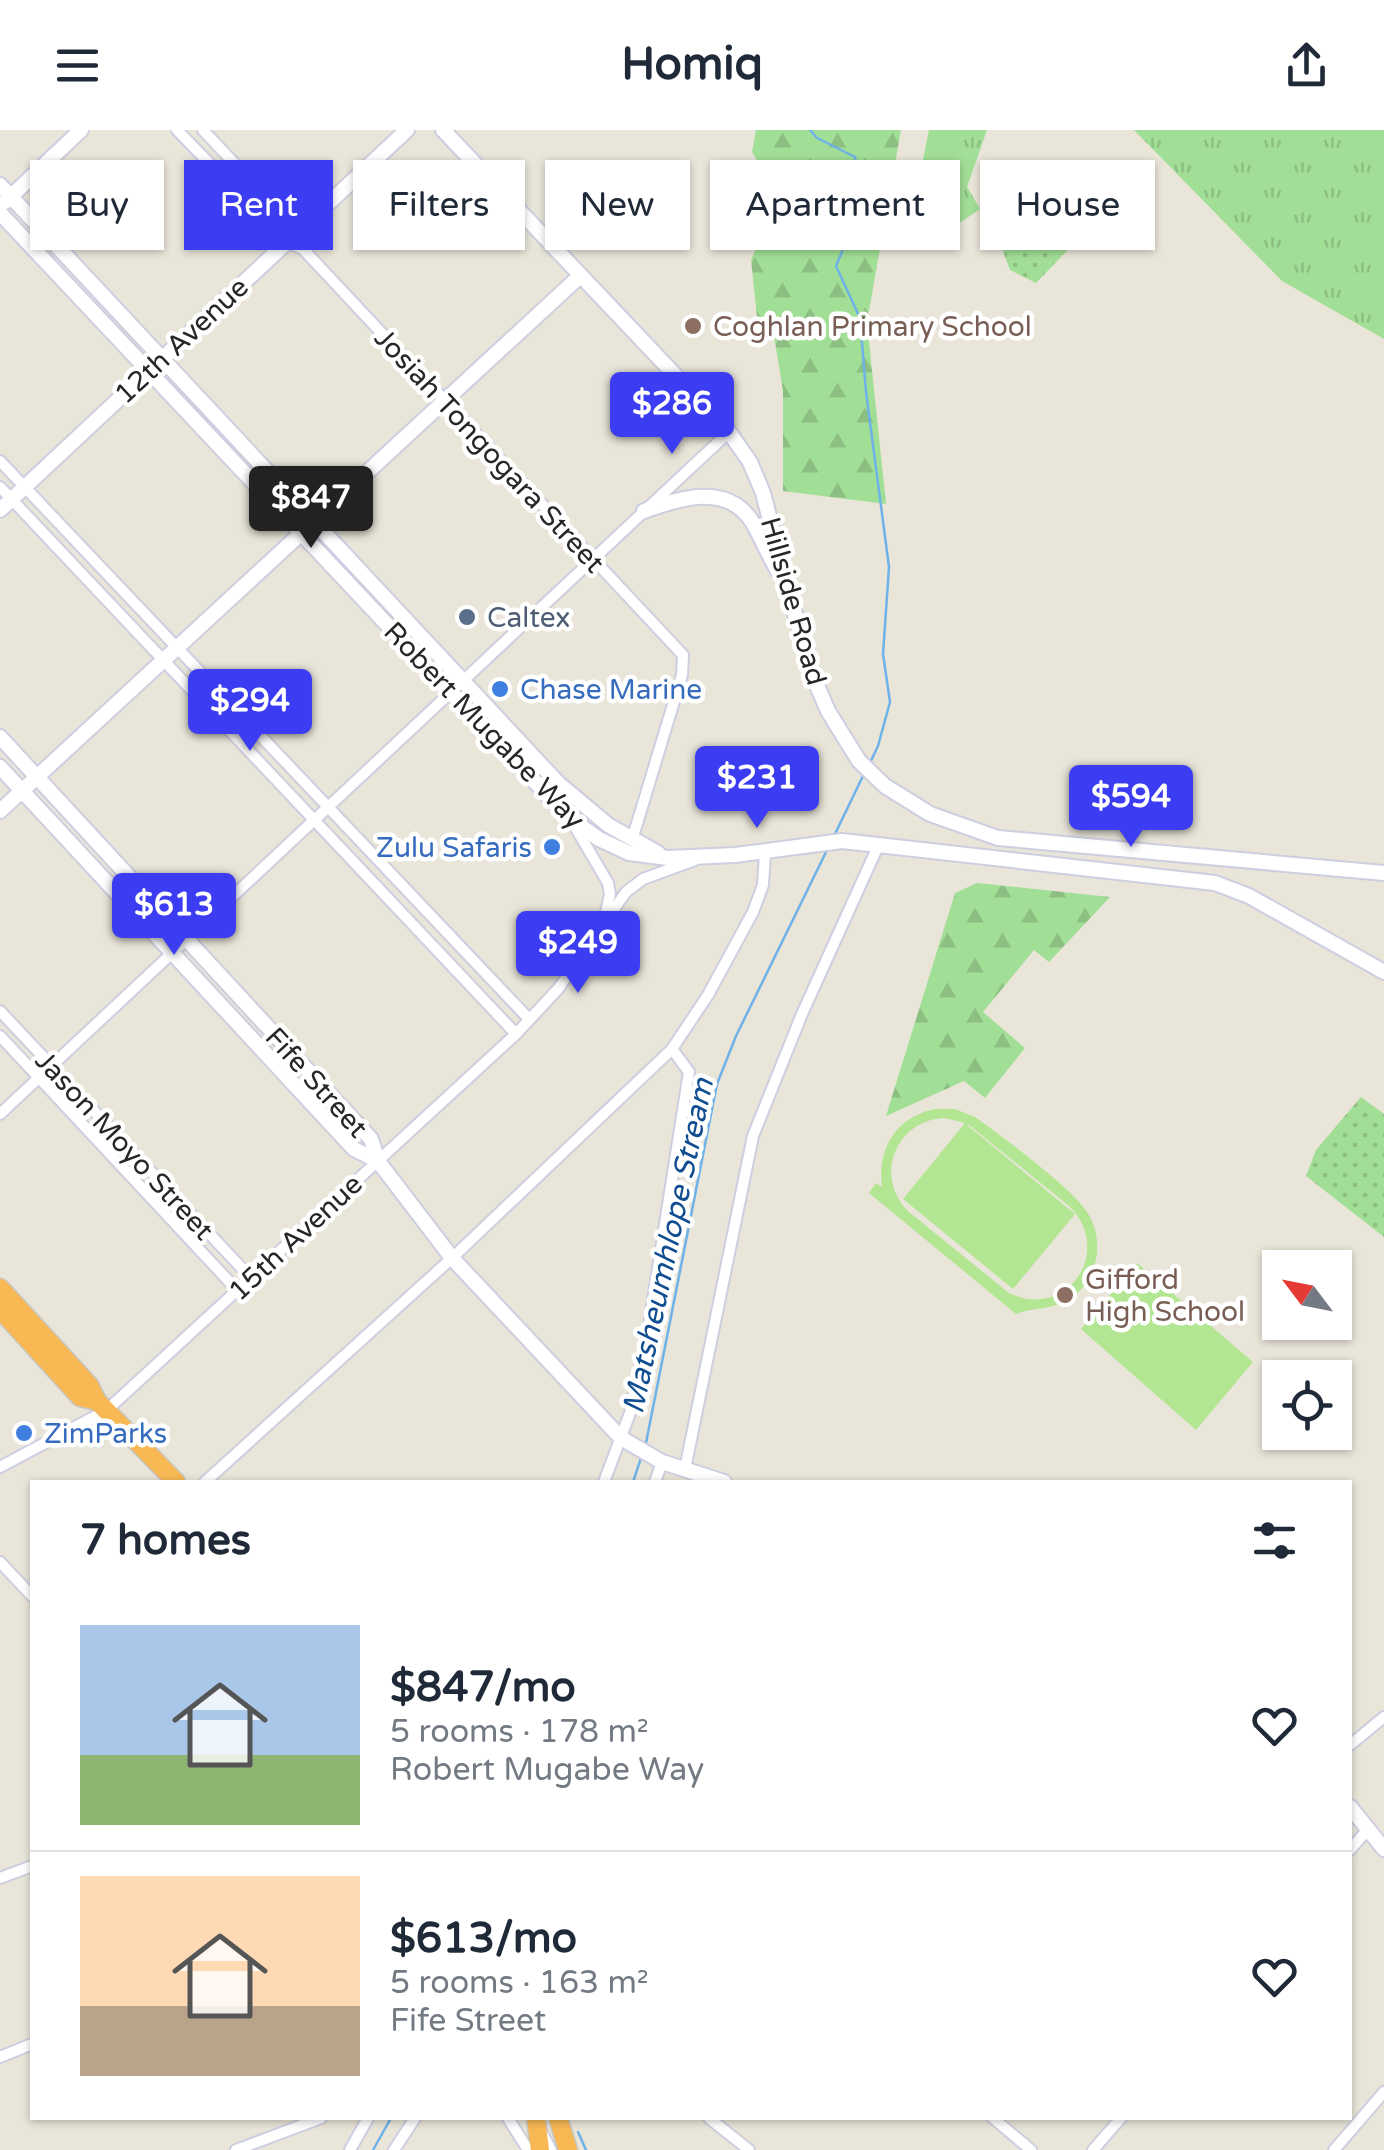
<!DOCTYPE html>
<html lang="en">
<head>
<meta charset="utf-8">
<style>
  body { margin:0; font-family:"Varela Round",sans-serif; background:#f6f6f7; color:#1f2937; height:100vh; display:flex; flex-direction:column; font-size:38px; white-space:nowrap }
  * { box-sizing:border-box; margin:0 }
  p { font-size:32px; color:#747a83 }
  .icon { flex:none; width:55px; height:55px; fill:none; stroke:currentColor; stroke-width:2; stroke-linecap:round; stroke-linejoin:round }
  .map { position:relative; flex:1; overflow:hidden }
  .side { position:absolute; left:30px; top:1350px; width:1322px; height:640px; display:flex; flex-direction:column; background:#fff; border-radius:0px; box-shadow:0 2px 8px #0004 }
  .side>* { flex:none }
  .hud { position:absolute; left:30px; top:30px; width:1325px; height:90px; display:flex; gap:20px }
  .needle { width:65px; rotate:302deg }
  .buttons { position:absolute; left:1262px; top:1120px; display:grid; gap:20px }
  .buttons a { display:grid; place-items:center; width:90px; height:90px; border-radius:0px; background:#fff; box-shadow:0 2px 8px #0004; font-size:50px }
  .price { position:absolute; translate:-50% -85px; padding:0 22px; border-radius:10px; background:#3c3df3; color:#fff; font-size:32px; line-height:65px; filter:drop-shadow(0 2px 5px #0008) }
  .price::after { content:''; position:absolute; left:50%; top:60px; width:30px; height:22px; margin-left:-15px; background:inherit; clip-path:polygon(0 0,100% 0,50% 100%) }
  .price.on { background:#222; color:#fff }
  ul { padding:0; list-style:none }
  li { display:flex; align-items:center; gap:30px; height:250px; padding:0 50px }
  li+li { border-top:2px solid #e0e1e3 }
  li span { display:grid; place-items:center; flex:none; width:280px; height:200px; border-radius:0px; color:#555 }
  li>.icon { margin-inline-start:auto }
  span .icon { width:120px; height:120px; fill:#fffc; stroke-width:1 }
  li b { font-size:42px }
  h2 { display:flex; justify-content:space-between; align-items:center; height:120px; padding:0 50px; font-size:42px }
  .pill { padding:0 35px; border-radius:0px; background:#fff; box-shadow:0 2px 8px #0004; font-size:35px; line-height:90px }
  .pill.on { background:#3c3df3; color:#fff }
  header { display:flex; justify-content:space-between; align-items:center; height:130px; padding:0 50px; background:#fff; font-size:45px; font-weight:700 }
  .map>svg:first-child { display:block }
  .grass { fill:url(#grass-tufts) }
  .forest { fill:url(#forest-firs) }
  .park { fill:url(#park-dots) }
  .pitch { fill:#b3e692; fill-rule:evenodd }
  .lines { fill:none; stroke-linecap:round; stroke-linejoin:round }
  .stream { stroke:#6eb2e9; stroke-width:2.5 }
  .street-casing { stroke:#cecee0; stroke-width:14 }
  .secondary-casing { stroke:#cecee0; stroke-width:18 }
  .highway-casing { stroke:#c7c7c7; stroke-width:21 }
  .street { stroke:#fff; stroke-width:10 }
  .secondary { stroke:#fff; stroke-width:14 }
  .highway { stroke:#f8b955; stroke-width:18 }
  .education-dot { fill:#8d6e63; stroke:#fff; stroke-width:4 }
  .service-dot { fill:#5c6f8a; stroke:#fff; stroke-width:4 }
  .shop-dot { fill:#3f7fe0; stroke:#fff; stroke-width:4 }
  .labels { text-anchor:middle; stroke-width:9; stroke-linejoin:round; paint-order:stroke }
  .education-label { font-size:28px; fill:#785e54; stroke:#fff; text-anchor:start }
  .street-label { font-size:28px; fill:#272727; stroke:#fff }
  .service-label { font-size:28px; fill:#4e5e75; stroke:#fff; text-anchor:start }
  .shop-label { font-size:28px; fill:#366cbe; stroke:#fff; text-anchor:start }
  .water-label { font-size:30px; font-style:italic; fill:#114e91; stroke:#fff }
</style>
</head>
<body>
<header><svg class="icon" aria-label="menu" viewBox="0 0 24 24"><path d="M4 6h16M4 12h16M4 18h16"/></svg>Homiq<svg class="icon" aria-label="share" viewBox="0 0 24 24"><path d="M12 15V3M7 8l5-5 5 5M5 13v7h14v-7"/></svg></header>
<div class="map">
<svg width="1384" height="2020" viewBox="0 0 1384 2020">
  <defs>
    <pattern id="grass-tufts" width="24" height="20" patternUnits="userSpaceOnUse" patternTransform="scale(2.5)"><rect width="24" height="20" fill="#a2df96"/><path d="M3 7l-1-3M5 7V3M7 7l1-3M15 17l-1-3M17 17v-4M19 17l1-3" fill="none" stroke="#8cbf81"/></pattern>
    <pattern id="forest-firs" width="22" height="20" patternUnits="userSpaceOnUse" patternTransform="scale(2.5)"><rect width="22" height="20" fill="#a2df96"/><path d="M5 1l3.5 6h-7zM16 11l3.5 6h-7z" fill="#8cbf81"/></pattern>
    <pattern id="park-dots" width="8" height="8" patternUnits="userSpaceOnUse" patternTransform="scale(2.5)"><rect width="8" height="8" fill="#a2df96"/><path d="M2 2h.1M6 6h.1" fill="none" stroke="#8cbf81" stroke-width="1.8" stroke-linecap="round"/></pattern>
  </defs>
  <rect width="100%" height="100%" fill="#e9e5d9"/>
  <g class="grass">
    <polygon points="929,0 987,0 967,57 980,79 939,107 942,83 917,58"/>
    <polygon points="1134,0 1384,0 1384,209 1282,151"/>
  </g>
  <g class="forest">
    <polygon points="756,0 901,0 867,192 886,374 783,361 783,261 774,206 758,196 751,130 779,66 752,22"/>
    <polygon points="977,753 1110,767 1049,832 1034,820 983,882 1025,918 985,968 964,951 886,986 955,763"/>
  </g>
  <g class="park">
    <polygon points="1059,33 1107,35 1133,52 1036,153 1010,140 997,105"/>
    <polygon points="1361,967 1384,984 1384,1107 1306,1046 1316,1020"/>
  </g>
  <g class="pitch">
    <path d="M935 979H955L975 987C1000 1005 1072 1058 1087 1082 1106 1111 1098 1152 1068 1170 1051 1180 1033 1177 1016 1184L869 1063 876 1053 882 1057C877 1018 896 987 935 979ZM945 988 965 993 903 1069 1013 1159 1075 1084 967 995H969L1069 1076C1115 1121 1067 1191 1009 1163L909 1082C873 1047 895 990 945 988Z"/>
    <polygon points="1137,1133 1253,1232 1196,1300 1081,1199"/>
  </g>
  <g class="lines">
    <g class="stream">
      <polyline points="810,0 817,8 855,27 862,74 836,136 860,188 866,262 889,437 883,524 890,572 878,616 869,635"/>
      <polyline points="834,706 863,646"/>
      <polyline points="645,1318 717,954 736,906 828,718"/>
      <polyline points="633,1352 642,1325"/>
      <polyline points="578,2002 586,2020"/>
      <polyline points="373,2020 391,1988"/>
    </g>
    <defs>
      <g id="street">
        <polyline points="177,0 286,112 303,119 683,525 682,545 632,710"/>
        <polyline points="203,0 298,101 303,119"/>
        <polyline points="0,331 529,889"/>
        <polyline points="0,357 516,904"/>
        <polyline points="571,690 608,753 610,764 605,787"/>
        <polyline points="0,881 251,1148"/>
        <polyline points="0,906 237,1160"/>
        <polyline points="0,984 729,302"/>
        <polyline points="0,1337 107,1280 516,904 558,859 626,762 643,749 695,730"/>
        <polyline points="685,1339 753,1006 802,884 879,714"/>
        <polyline points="205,1352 452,1128 672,919 708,865 753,782 763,755 765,722"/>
        <polyline points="604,1352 630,1283 649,1195 689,942 672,919"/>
        <polyline points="655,1352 662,1332"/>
        <polyline points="0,1432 32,1466"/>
        <polyline points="1350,1615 1384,1587"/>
        <polyline points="1350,1720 1368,1699"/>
        <polyline points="0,1748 32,1736"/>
        <polyline points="0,1927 32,1914"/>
        <polyline points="508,1988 528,2020"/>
        <polyline points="709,1988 749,2020"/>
        <polyline points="993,1988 1031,2020"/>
        <polyline points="541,2001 551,2020"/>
        <polyline points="236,2020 321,1988"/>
        <polyline points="350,2020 368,1988"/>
        <polyline points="394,2020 415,1988"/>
        <polyline points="1093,2020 1121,1988"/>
        <polyline points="1334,2020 1384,1962"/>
      </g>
      <g id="secondary">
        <polyline points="443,0 729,302 750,332 763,363 787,456 813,546 828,581 859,631 885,656 930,684 998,708 1384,743"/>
        <polyline points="0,55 558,653 608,695 658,723"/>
        <polyline points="5,72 81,0"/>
        <polyline points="0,83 569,688 599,709 629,723 668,728 735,725 842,711 1215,753 1249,766 1384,842"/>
        <polyline points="0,380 407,0"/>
        <path d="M644 381C679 368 728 352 753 393 762 409 769 426 779 443"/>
        <polyline points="0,607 371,1009 378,1031 452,1128 621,1308 662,1332 724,1352"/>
        <polyline points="0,637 354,1019 378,1031"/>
        <polyline points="0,681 580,146"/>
        <polyline points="1350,1677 1384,1719"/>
      </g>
      <g id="highway">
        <polyline points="0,1158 89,1255 97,1271 176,1352"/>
        <polyline points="0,1179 80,1267 97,1271"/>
        <polyline points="536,1988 540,2020"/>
        <polyline points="558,1988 568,2020"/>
      </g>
    </defs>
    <use href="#street" class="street-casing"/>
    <use href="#secondary" class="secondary-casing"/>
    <use href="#highway" class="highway-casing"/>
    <use href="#street" class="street"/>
    <use href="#secondary" class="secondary"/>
    <use href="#highway" class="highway"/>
  </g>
  <g class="education-dot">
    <circle cx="693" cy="196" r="10"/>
    <circle cx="1065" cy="1165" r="10"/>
  </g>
  <circle class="service-dot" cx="467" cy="487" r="10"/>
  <g class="shop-dot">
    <circle cx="500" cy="559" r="10"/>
    <circle cx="552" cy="717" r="10"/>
    <circle cx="24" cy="1303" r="10"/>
  </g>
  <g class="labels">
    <g class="education-label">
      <text x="713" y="206">Coghlan Primary School</text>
      <text x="1085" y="1159">Gifford<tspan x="1085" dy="32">High School</tspan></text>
    </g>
    <g class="street-label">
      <text transform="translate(181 210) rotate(-43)" y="10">12th Avenue</text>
      <text transform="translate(490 320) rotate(47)" y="10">Josiah Tongogara Street</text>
      <text transform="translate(794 471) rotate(74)" y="10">Hillside Road</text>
      <text transform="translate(485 595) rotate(46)" y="10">Robert Mugabe Way</text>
      <text transform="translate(317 952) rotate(48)" y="10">Fife Street</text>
      <text transform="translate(125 1015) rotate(47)" y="10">Jason Moyo Street</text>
      <text transform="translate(295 1107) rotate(-43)" y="10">15th Avenue</text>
    </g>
    <g class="service-label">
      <text x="487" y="497">Caltex</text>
    </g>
    <g class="shop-label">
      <text x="520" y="569">Chase Marine</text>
      <text x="532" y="727" text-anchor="end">Zulu Safaris</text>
      <text x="44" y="1313">ZimParks</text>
    </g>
    <g class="water-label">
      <text transform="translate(668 1116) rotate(-78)" y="10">Matsheumhlope Stream</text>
    </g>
  </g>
</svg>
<div class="buttons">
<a><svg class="needle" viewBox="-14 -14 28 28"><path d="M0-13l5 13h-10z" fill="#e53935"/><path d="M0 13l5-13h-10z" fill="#747a83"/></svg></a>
<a><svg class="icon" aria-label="locate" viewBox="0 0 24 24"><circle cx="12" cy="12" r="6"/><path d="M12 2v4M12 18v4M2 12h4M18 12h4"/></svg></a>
</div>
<b class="price" style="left:672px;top:327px">$286</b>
<b class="price on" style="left:311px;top:421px">$847</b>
<b class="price" style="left:250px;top:624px">$294</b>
<b class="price" style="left:757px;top:701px">$231</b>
<b class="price" style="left:1131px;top:720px">$594</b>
<b class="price" style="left:174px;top:828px">$613</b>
<b class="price" style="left:578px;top:866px">$249</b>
<div class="hud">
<a class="pill">Buy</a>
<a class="pill on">Rent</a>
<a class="pill">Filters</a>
<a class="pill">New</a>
<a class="pill">Apartment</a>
<a class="pill">House</a>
</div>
<section class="side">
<h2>7 homes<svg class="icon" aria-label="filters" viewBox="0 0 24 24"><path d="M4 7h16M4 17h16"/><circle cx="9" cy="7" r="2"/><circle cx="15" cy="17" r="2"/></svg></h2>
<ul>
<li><span style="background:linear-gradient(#a9c7e8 65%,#8fb573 0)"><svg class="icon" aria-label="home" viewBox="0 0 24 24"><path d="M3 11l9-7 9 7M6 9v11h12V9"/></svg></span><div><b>$847/mo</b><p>5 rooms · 178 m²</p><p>Robert Mugabe Way</p></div><svg class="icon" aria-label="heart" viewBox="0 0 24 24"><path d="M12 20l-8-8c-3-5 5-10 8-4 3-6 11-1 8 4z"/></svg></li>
<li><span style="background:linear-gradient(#ffd9b3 65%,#b9a48a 0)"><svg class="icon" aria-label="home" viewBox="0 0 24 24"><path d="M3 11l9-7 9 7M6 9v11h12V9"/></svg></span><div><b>$613/mo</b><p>5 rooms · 163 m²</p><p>Fife Street</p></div><svg class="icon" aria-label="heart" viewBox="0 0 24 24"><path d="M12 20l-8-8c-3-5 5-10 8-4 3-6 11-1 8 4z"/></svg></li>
</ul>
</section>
</div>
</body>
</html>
